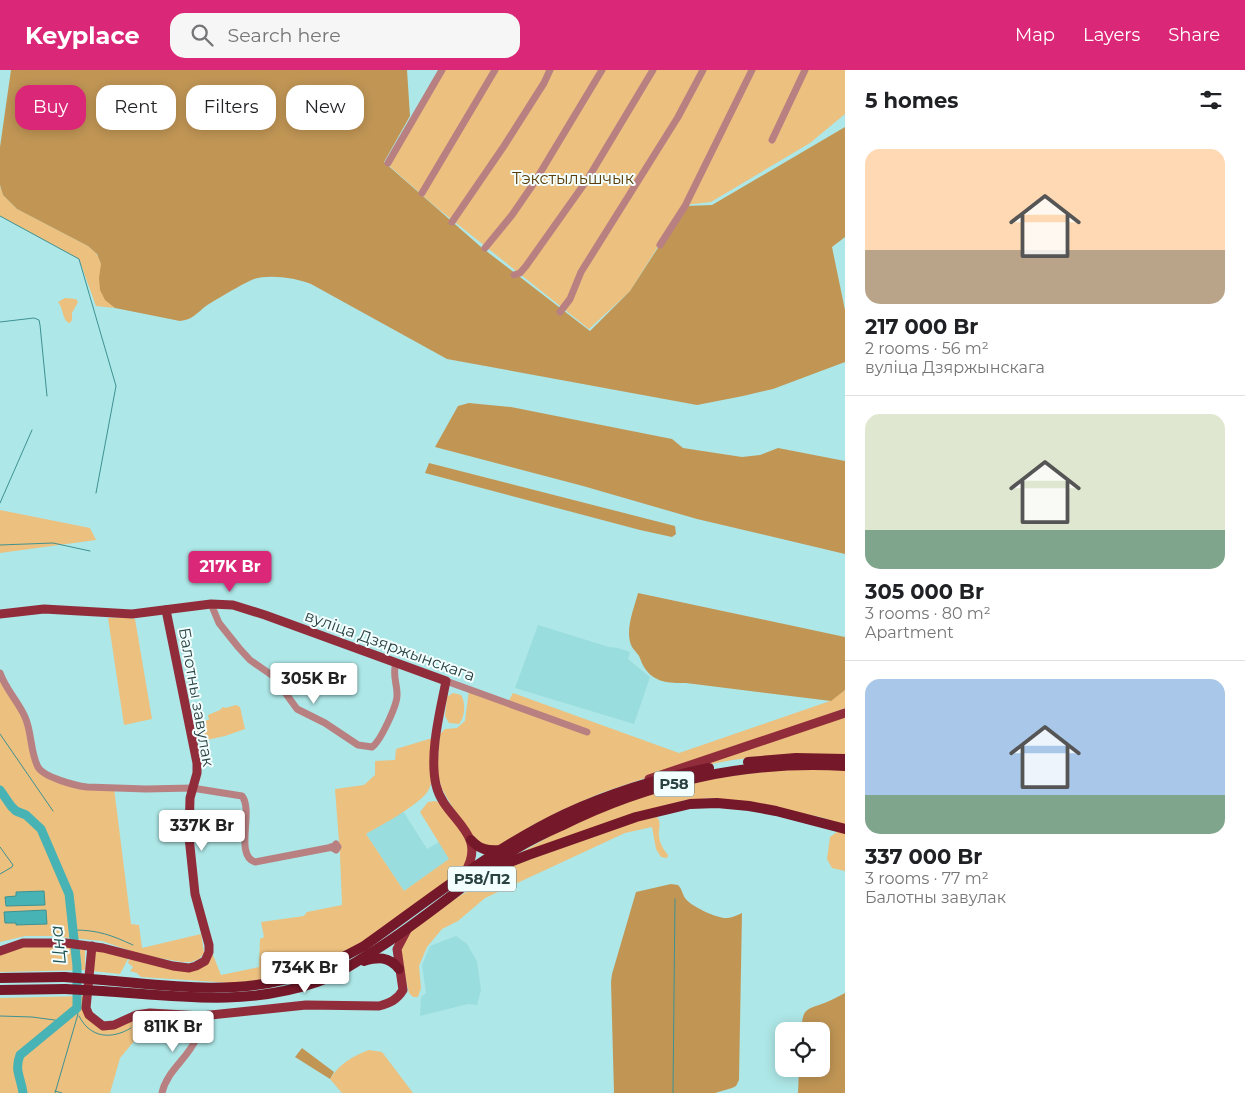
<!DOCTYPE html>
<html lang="en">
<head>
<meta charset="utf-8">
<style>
  body { margin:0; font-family:Montserrat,sans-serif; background:#f6f6f6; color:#202124; height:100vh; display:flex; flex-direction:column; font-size:19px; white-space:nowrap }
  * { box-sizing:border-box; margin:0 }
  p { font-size:16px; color:#757577 }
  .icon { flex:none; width:28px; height:28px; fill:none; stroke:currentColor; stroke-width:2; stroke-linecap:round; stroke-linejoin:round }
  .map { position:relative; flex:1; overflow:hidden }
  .panel { display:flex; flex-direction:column; background:#fff; width:400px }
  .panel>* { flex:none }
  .guide { position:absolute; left:15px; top:15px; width:475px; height:45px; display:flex; gap:10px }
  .fabs { position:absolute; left:775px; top:952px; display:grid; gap:10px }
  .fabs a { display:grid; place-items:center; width:55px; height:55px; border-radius:10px; background:#fff; box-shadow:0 2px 12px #0003; font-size:25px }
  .price { position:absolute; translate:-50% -42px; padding:0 11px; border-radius:5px; background:#fff; color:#222; font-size:16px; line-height:32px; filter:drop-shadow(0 1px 2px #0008) }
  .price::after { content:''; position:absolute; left:50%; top:30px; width:15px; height:11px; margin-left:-8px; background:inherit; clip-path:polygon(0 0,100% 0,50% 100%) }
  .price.on { background:#db2777; color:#fff }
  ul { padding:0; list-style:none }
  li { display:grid; align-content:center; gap:10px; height:265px; padding:0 20px }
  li+li { border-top:1px solid #e0e0e0 }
  li span { display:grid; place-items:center; height:155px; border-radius:15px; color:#555 }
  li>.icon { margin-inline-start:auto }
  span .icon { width:90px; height:90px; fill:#fffc; stroke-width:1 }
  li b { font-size:21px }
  h2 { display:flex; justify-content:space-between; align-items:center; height:60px; padding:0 20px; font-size:21px }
  .chip { padding:0 18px; border-radius:15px; background:#fff; box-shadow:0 2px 12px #0003; font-size:18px; line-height:45px }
  .chip.on { background:#db2777; color:#fff }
  header { display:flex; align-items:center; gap:30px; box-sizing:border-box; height:70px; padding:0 25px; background:#db2777; color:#fff }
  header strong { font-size:24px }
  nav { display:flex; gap:28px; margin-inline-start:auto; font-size:18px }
  .search { width:350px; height:45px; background:#f6f6f6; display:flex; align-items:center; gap:12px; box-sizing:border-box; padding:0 18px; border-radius:15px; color:#757577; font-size:19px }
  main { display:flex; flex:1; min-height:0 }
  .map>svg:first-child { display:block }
  .built { fill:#9addde }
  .green { fill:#ecc07f }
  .forest { fill:#c19655 }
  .water { fill:#47b3b4; stroke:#3e9192 }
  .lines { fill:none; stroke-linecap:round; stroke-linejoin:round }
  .stream { stroke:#3e9192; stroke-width:1 }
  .river { stroke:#47b3b4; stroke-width:9 }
  .minor { stroke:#b98082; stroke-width:7 }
  .major { stroke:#912d3b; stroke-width:9 }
  .highway { stroke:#751829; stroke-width:10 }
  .highway-bridge { stroke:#751829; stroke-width:10 }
  .labels { text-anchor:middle; stroke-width:4; stroke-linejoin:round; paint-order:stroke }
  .shield { fill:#f3fefe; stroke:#667a7a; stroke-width:1 }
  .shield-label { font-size:15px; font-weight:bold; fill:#2a4242 }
  .park-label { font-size:16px; fill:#5a3d07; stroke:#f3fefe }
  .street-label { font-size:16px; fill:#2a4242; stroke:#f3fefe }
  .water-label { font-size:18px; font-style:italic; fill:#204f4f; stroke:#f3fefe }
</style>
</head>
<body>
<header>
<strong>Keyplace</strong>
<div class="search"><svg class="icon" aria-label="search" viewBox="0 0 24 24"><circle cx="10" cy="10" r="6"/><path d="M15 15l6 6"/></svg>Search here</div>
<nav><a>Map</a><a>Layers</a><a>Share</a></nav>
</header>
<main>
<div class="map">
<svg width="845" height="1023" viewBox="0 0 845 1023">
  <rect width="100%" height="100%" fill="#aee7e7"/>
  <g class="built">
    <polygon points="538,555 609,577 618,578 630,582 628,589 650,607 634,654 515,618"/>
    <polygon points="403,741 427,779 439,772 450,789 404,821 366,764"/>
    <polygon points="456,866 467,874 477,891 481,920 477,935 468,934 420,946 421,927 426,923 422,895 430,876"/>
  </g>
  <g class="green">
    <polygon points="442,0 845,0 845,44 810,73 711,132 684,135 630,221 589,259 436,137 386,93"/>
    <path d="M0 116 3 125 17 139 88 176C91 179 95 181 97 185 110 203 87 214 115 238L96 236 79 189 0 146Z"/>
    <path d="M65 228 76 229 78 232 72 243V250L70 253 67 252C62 246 63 238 58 232Z"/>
    <polygon points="0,440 90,458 96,470 0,483"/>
    <polygon points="124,547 135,549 152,649 124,655 108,548"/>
    <polygon points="0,603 17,632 40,700 78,716 114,718 131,854 139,855 142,878 201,864 204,883 199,889 191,892 182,892 143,885 102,871 52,866 25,866 0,872"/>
    <path d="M469 620 507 634 513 623 679 683 830 631 845 620V638L807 653 601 723 562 740 529 757 502 780 477 776 463 806 357 875 303 900 275 908 232 913 141 907 137 903 130 901 133 897 128 893 131 885 173 896 200 894 209 875 221 905 259 897 260 869 264 867 261 852 304 846 307 842 342 835 340 784 335 719 364 715 375 705V691L395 690 396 679 429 669H432C432 682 435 708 429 719 423 733 380 756 366 764L404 821 449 789 420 742 428 732 435 731 441 733 469 766 442 719 439 709 437 701 440 664 445 659 457 658 465 651Z"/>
    <path d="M453 623 461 625C466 633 465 647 459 654L449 653 445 646 447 627Z"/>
    <polygon points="236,635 240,637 245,659 225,666 197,672 192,659 204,657 203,651 209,650 208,645 220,640 223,637 226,638"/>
    <polygon points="845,646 845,685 778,685 732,690 687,699"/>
    <polygon points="777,700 845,700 845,755 820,747 762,735 714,728 685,730 517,785 559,761 601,740 698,710"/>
    <path d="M657 747C662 753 658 759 659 766 660 774 663 779 668 785L667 788 661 787 656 779 652 757 625 763 485 828 458 851 442 859 427 877 419 896 421 918 418 927H413L409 923 399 880 412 860 458 827 505 799 632 751Z"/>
    <polygon points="837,762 845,762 845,801 832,798 827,789 830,767"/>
    <polygon points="52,875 85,880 85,900 0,902 0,884 24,876"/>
    <polygon points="97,880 129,887 120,904 92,901 94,882"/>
    <polygon points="87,926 86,938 103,956 136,945 135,970 120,988 110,1023 0,1023 0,928"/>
    <path d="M369 980 382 982 413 1023H342L330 1009C339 994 353 986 369 980Z"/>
  </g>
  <g class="forest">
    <path d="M11 0H407L410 46 384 92 481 177 590 261 630 221 685 136 712 135 845 57V167L832 177 845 240V292L773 319 743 326 697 335 447 289 311 214C297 208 269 204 254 209 242 214 217 229 206 236 197 243 192 250 180 251L115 238 105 230 100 220 99 208 101 194 97 184 88 176 17 139 3 125 0 115V77Z"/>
    <polygon points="469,333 511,337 672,369 683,378 742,387 760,385 778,378 845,391 845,484 697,449 583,416 435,377 458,336"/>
    <polygon points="429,393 675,456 676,464 672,467 640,460 425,403"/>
    <path d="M638 523 845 567V620L831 631 686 613C669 613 654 613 644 597 642 594 641 590 639 586 637 583 634 580 632 577 624 561 634 539 638 523Z"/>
    <path d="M671 814 678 815C682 819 682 823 685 828 690 836 718 849 727 848 732 848 737 845 742 843L739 1010 736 1016 732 1018 715 1023H614L611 912 612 904 636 822Z"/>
    <path d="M845 923V1023H798L799 999H821V961H801C803 944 802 940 819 935 828 932 837 927 845 923Z"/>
    <polygon points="302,978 334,1002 330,1009 295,987"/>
  </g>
  <g class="water">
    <polygon points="44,821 45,835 6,836 5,827 16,826 16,822"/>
    <polygon points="46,840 47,854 16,855 16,853 5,853 4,842"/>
  </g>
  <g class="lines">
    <g class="stream">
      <polyline points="0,146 79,189 116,316 96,423"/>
      <polyline points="0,252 34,248 39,250 40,255 47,326"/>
      <polyline points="0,433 32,360"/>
      <polyline points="0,475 53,473 90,481"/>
      <polyline points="0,664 53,741"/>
      <polyline points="0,777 13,795 12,797 0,804"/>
      <path d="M74 860C98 860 111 865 133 875"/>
      <polyline points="0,946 32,947 62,951"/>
      <path d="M79 946C90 968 111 970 131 958"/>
      <polyline points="55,1021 62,1023"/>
      <polyline points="55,1023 78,944 77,938"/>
      <polyline points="673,1023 675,829"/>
    </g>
    <path class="river" d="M0 720 11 736 16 741 26 745 41 759 69 824 77 896V938L20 985C14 1001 21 1007 23 1023"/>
    <g class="minor">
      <polyline points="772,70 805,0"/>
      <polyline points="388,93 442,0"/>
      <polyline points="422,123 495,0"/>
      <polyline points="452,152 504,76 544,13 550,0"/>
      <polyline points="660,175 685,136 752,0"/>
      <polyline points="485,178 512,145 534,113 602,0"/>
      <polyline points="514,205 520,203 526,196 587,110 653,0"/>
      <polyline points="560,242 570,229 581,202 678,47 703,0"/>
      <path d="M211 534 219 553 239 578 250 590 273 606 297 639 325 653 358 675 372 677C380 672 398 634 397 624 397 613 392 604 396 593"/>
      <path d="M0 603C6 620 18 631 25 647 32 662 30 682 38 697 43 707 76 716 87 717L146 719 192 718 242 726C254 741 234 785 255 792L333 777 336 774 338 777 336 780 331 777"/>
      <polyline points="446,611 587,662"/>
      <path d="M162 1023C166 1002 188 988 196 969 199 962 200 953 201 946"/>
    </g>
    <g class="major">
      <path d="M0 544 44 539 132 544 211 534 233 535 265 545 446 611C440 642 429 684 436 715 444 750 489 762 465 802"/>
      <polyline points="649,709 845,643"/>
      <path d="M92 876 86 938 89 945 103 956 114 955 136 945 150 943 201 946 306 935 379 936C390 933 397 930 403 920L397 879 407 860"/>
      <polyline points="0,881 23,873 66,873 103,878 173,896 189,898 196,896 205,891 209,882 209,875 195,824 189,767 190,728 197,703 197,693 166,540"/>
    </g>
    <g class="highway">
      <polyline points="748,692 796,688 845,689"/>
      <path d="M471 770C480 780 488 781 501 780"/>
      <polyline points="496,801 510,792 528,785 636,747 690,734 717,733 749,736 776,741 845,759"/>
      <path d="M364 891C378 887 389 886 399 899"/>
      <polyline points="0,908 64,907"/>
      <path d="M103 910C163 915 227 925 287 909 314 901 339 890 364 876 429 830 493 778 565 744 611 723 660 708 709 698"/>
      <polyline points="0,920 65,919"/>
      <path d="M102 921C177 926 244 937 317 912 339 904 358 891 377 879 425 849 467 811 514 780 529 771 545 763 561 756 648 712 747 690 845 696"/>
    </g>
    <g class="highway-bridge">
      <polyline points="64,907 103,910"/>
      <polyline points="65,919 102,921"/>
    </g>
  </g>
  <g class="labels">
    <g class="shield">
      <rect x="654" y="701.5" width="40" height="25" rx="4"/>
      <rect x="448" y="796.5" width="68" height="25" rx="4"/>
    </g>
    <g class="shield-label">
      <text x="674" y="719">Р58</text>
      <text x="482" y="814">Р58/П2</text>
    </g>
    <g class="park-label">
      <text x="573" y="114">Тэкстыльшчык</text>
    </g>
    <g class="street-label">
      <text transform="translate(390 575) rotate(20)" y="6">вуліца Дзяржынскага</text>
      <text transform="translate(197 627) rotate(80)" y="6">Балотны завулак</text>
    </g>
    <g class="water-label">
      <text transform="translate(58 875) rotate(-96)" y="6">Цна</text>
    </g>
  </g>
</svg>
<div class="fabs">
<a><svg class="icon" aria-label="locate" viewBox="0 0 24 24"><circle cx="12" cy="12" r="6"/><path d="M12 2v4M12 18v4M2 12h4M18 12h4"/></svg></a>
</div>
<b class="price on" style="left:230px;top:523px">217K Br</b>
<b class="price" style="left:314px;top:635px">305K Br</b>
<b class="price" style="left:202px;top:782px">337K Br</b>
<b class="price" style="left:305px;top:924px">734K Br</b>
<b class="price" style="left:173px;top:983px">811K Br</b>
<div class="guide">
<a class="chip on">Buy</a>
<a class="chip">Rent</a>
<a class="chip">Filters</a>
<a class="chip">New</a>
</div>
</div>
<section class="panel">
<h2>5 homes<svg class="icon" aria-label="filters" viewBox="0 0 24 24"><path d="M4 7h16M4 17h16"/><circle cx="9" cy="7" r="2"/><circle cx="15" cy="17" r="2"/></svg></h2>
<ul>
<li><span style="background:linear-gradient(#ffd9b3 65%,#b9a48a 0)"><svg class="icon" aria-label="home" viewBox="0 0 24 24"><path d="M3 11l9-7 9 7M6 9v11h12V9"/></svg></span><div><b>217 000 Br</b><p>2 rooms · 56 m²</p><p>вуліца Дзяржынскага</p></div></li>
<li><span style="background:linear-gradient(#dfe7d0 75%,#7fa58c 0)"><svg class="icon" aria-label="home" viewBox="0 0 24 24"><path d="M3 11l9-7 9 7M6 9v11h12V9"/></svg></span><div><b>305 000 Br</b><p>3 rooms · 80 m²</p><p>Apartment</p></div></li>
<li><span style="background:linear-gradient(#a9c7e8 75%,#7fa58c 0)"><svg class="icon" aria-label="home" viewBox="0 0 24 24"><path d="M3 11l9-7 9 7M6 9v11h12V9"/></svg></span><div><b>337 000 Br</b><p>3 rooms · 77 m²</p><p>Балотны завулак</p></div></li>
</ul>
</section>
</main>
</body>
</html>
